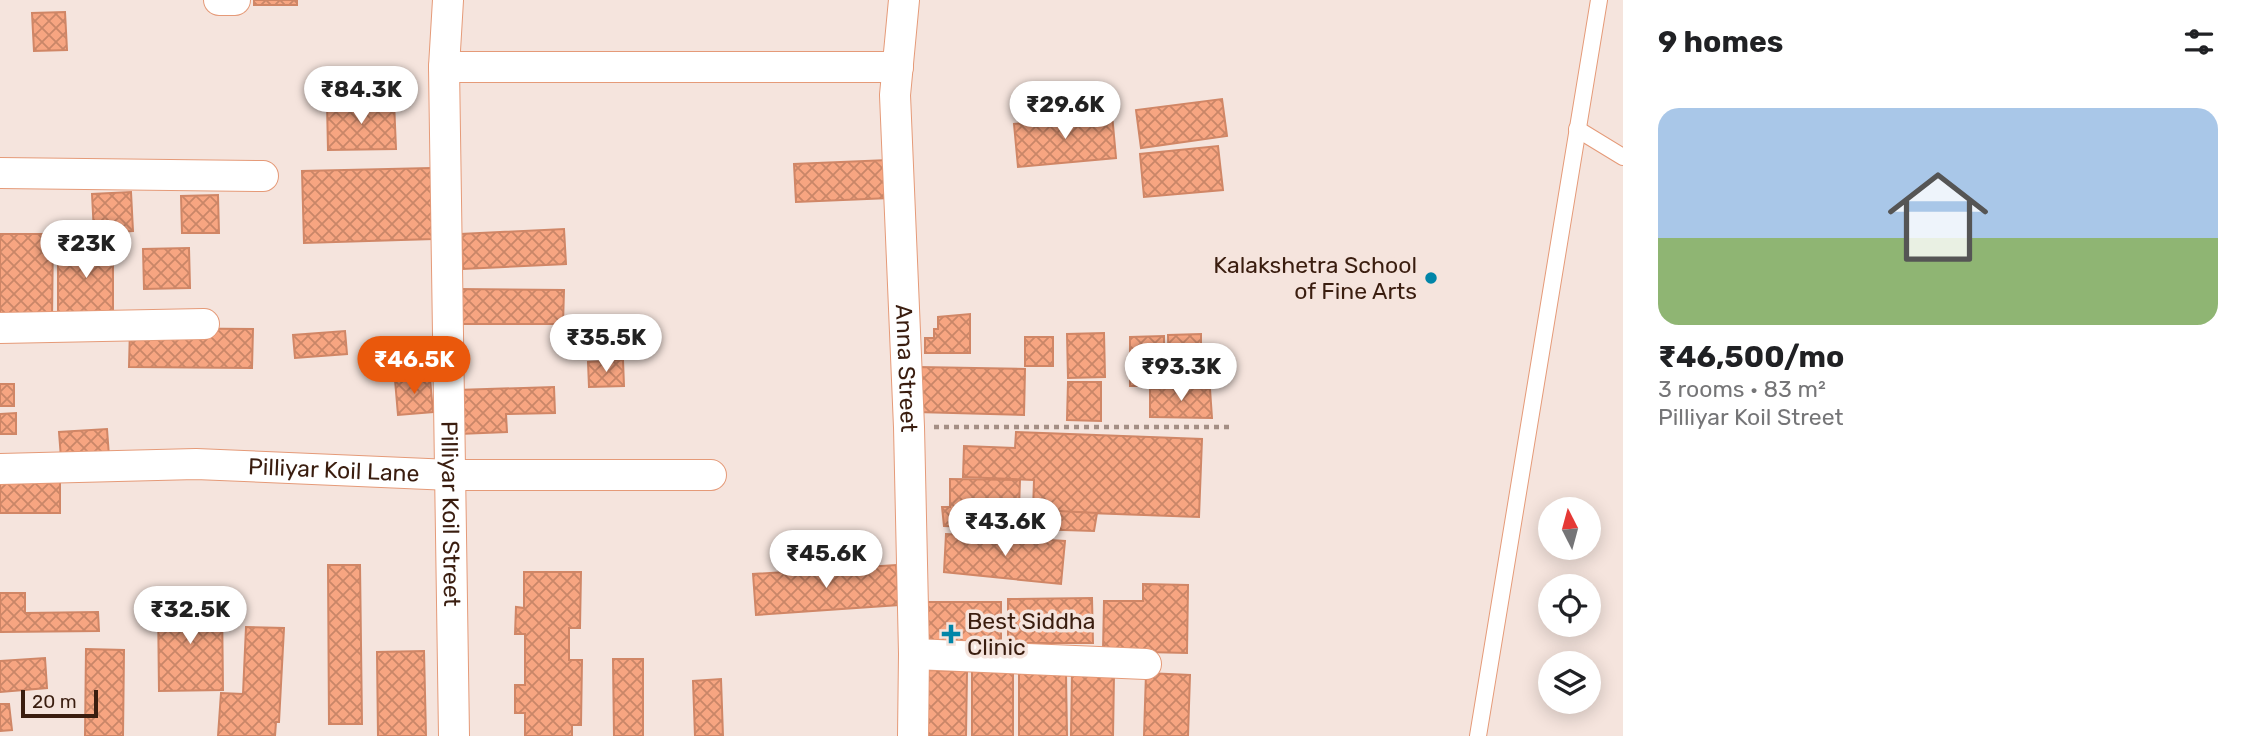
<!DOCTYPE html>
<html lang="en">
<head>
<meta charset="utf-8">
<style>
  body { margin:0; font-family:Rubik,sans-serif; background:#f6f6f6; color:#202124; height:100vh; display:flex; flex-direction:column; font-size:26px; white-space:nowrap }
  * { box-sizing:border-box; margin:0 }
  p { font-size:23px; color:#757577 }
  .icon { flex:none; width:38px; height:38px; fill:none; stroke:currentColor; stroke-width:2; stroke-linecap:round; stroke-linejoin:round }
  .map { position:relative; flex:1; overflow:hidden }
  .panel { display:flex; flex-direction:column; background:#fff; width:630px }
  .panel>* { flex:none }
  .needle { width:46px; rotate:354deg }
  .controls { position:absolute; left:1538px; top:497px; display:grid; gap:14px }
  .controls a { display:grid; place-items:center; width:63px; height:63px; border-radius:50%; background:#fff; box-shadow:0 4px 18px #0003; font-size:35px }
  .scale { position:absolute; left:21px; bottom:18px; width:77px; box-sizing:border-box; padding-left:7px; border:4px solid #3a1d0f; border-top:0; font-size:19px; line-height:24px; white-space:nowrap; color:#3a1d0f; -webkit-text-stroke:5px #f5e4dd; paint-order:stroke }
  .price { position:absolute; translate:-50% -60px; padding:0 16px; border-radius:24px; background:#fff; color:#222; font-size:23px; line-height:46px; filter:drop-shadow(0 2px 4px #0008) }
  .price::after { content:''; position:absolute; left:50%; top:42px; width:21px; height:16px; margin-left:-10px; background:inherit; clip-path:polygon(0 0,100% 0,50% 100%) }
  .price.selected { background:#ea580c; color:#fff }
  ul { padding:0; list-style:none }
  li { display:grid; align-content:center; gap:14px; height:371px; padding:0 35px }
  li span { display:grid; place-items:center; height:217px; border-radius:21px; color:#555 }
  li>.icon { margin-inline-start:auto }
  span .icon { width:126px; height:126px; fill:#fffc; stroke-width:1 }
  li b { font-size:30px }
  h2 { display:flex; justify-content:space-between; align-items:center; height:84px; padding:0 35px; font-size:30px }
  main { display:flex; flex:1; min-height:0 }
  .map>svg:first-child { display:block }
  .building { fill:url(#building-cross-hatch); stroke:#d08666; stroke-width:2 }
  .lines { fill:none; stroke-linecap:round; stroke-linejoin:round }
  .service-casing { stroke:#e59a78; stroke-width:18 }
  .minor-casing { stroke:#e59a78; stroke-width:32 }
  .path { stroke:#a48e84; stroke-width:4.5; stroke-dasharray:5 5; stroke-linecap:butt }
  .service { stroke:#fff; stroke-width:16 }
  .minor { stroke:#fff; stroke-width:30 }
  .poi-dot { fill:#0185a8; stroke:#f5e4dd; stroke-width:2.5 }
  .labels { text-anchor:middle; stroke-width:7; stroke-linejoin:round; paint-order:stroke }
  .poi-label { font-size:23px; fill:#3a1d0f; stroke:#f5e4dd; text-anchor:end }
  .street-label { font-size:23px; fill:#3a1d0f; stroke:#f5e4dd }
</style>
</head>
<body>
<main>
<div class="map">
<svg width="1623" height="736" viewBox="0 0 1623 736">
  <defs>
    <pattern id="building-cross-hatch" width="8" height="8" patternUnits="userSpaceOnUse" patternTransform="scale(1.75)"><rect width="8" height="8" fill="#f7a581"/><path d="M0 0l8 8M0 8l8-8" fill="none" stroke="#c98668"/></pattern>
  </defs>
  <rect width="100%" height="100%" fill="#f5e4dd"/>
  <g class="building">
    <rect x="254" y="0" width="43" height="5"/>
    <polygon points="65,12 67,50 34,51 32,13"/>
    <polygon points="1222,99 1227,136 1141,148 1136,110"/>
    <polygon points="394,101 396,149 328,150 327,103"/>
    <polygon points="1112,114 1116,158 1018,167 1014,124"/>
    <polygon points="1218,146 1223,190 1144,197 1140,154"/>
    <polygon points="888,160 890,198 796,202 794,164"/>
    <polygon points="431,168 433,239 304,243 302,171"/>
    <polygon points="131,192 133,231 94,233 92,194"/>
    <polygon points="218,195 219,233 182,233 181,196"/>
    <polygon points="564,229 566,264 463,269 461,234"/>
    <polygon points="0,234 53,234 52,320 0,319"/>
    <rect x="58" y="241" width="55" height="78"/>
    <polygon points="189,248 190,288 144,289 143,249"/>
    <polygon points="458,289 564,290 563,324 458,324"/>
    <polygon points="970,314 970,353 925,353 925,338 934,338 934,329 938,329 938,317"/>
    <polygon points="130,328 253,329 252,368 129,367"/>
    <polygon points="345,331 347,354 295,358 293,335"/>
    <polygon points="1104,333 1105,377 1068,378 1067,334"/>
    <polygon points="1201,334 1201,383 1169,384 1168,335"/>
    <polygon points="1164,336 1164,386 1130,386 1130,337"/>
    <rect x="1025" y="337" width="28" height="29"/>
    <polygon points="623,360 624,386 589,387 588,362"/>
    <polygon points="918,367 1025,369 1024,415 917,412"/>
    <polygon points="430,378 433,412 398,415 395,380"/>
    <polygon points="1068,382 1101,382 1101,421 1067,420"/>
    <rect x="0" y="384" width="14" height="22"/>
    <polygon points="554,387 555,413 506,414 507,432 459,434 457,390"/>
    <polygon points="1185,388 1210,389 1212,418 1150,417 1150,389"/>
    <polygon points="16,413 16,434 0,434 0,414"/>
    <polygon points="107,429 109,456 61,458 59,432"/>
    <polygon points="1016,432 1202,439 1199,517 1033,511 1034,480 963,477 964,446 1015,448"/>
    <polygon points="950,479 1020,480 1019,509 1097,513 1094,531 944,526 942,507 950,507"/>
    <rect x="0" y="481" width="60" height="32"/>
    <polygon points="946,534 1065,541 1061,584 944,572"/>
    <polygon points="328,565 360,565 362,724 329,724"/>
    <polygon points="896,565 899,605 756,615 753,574"/>
    <polygon points="524,572 581,572 580,628 569,628 569,660 582,660 581,725 572,725 572,736 525,736 525,713 515,713 515,685 525,685 525,634 515,634 516,607 524,608"/>
    <polygon points="1143,584 1188,585 1187,653 1103,651 1104,601 1143,601"/>
    <polygon points="0,593 25,593 25,613 98,612 99,631 0,632"/>
    <polygon points="1092,598 1093,643 1008,643 1008,599"/>
    <polygon points="222,602 223,690 159,691 158,603"/>
    <rect x="926" y="602" width="75" height="40"/>
    <polygon points="246,627 284,628 279,722 276,722 275,736 218,736 221,693 243,694"/>
    <polygon points="86,649 124,650 123,736 85,736"/>
    <polygon points="424,651 426,736 378,736 377,652"/>
    <polygon points="45,658 47,688 0,692 0,661"/>
    <polygon points="613,659 643,659 643,736 614,736"/>
    <polygon points="923,670 967,671 966,736 922,736"/>
    <rect x="972" y="670" width="41" height="66"/>
    <polygon points="1072,672 1114,673 1113,736 1071,736"/>
    <polygon points="1019,673 1066,673 1067,736 1019,736"/>
    <polygon points="1146,673 1190,675 1188,736 1144,736"/>
    <polygon points="721,679 723,736 695,736 693,681"/>
    <polygon points="0,704 9,704 12,730 0,731"/>
  </g>
  <g class="lines">
    <defs>
      <g id="service">
        <polyline points="1577,129 1623,157"/>
        <polyline points="1478,736 1599,0"/>
      </g>
      <g id="minor">
        <polyline points="219,0 235,0"/>
        <path id="s1" d="M448 0 444 67 454 736"/>
        <path id="s2" d="M904 0 895 95 909 427 914 654 913 736"/>
        <polyline points="444,67 898,67"/>
        <polyline points="0,173 263,176"/>
        <polyline points="0,328 204,324"/>
        <path id="s3" d="M0 469 196 464 451 475H711"/>
        <polyline points="914,654 1146,664"/>
      </g>
    </defs>
    <use href="#service" class="service-casing"/>
    <use href="#minor" class="minor-casing"/>
    <polyline class="path" points="934,427 1230,427"/>
    <use href="#service" class="service"/>
    <use href="#minor" class="minor"/>
  </g>
  <g class="poi-dot">
    <circle cx="1431" cy="278" r="7"/>
    <path d="M947.5 623.5h7v7h7v7h-7v7h-7v-7h-7v-7h7z"/>
  </g>
  <g class="labels">
    <g class="poi-label">
      <text x="1417" y="273">Kalakshetra School<tspan x="1417" dy="26">of Fine Arts</tspan></text>
      <text x="967" y="629" text-anchor="start">Best Siddha<tspan x="967" dy="26">Clinic</tspan></text>
    </g>
    <g class="street-label">
      <text dy="8" stroke="none"><textPath href="#s2" startOffset="369">Anna Street</textPath></text>
      <text dy="8" stroke="none"><textPath href="#s3" startOffset="334">Pilliyar Koil Lane</textPath></text>
      <text dy="8" stroke="none"><textPath href="#s1" startOffset="514">Pilliyar Koil Street</textPath></text>
    </g>
  </g>
</svg>
<div class="controls">
<a><svg class="needle" viewBox="-14 -14 28 28"><path d="M0-13l5 13h-10z" fill="#e53935"/><path d="M0 13l5-13h-10z" fill="#757577"/></svg></a>
<a><svg class="icon" aria-label="locate" viewBox="0 0 24 24"><circle cx="12" cy="12" r="6"/><path d="M12 2v4M12 18v4M2 12h4M18 12h4"/></svg></a>
<a><svg class="icon" aria-label="layers" viewBox="0 0 24 24"><path d="M12 4l9 5-9 5-9-5zM3 14l9 5 9-5"/></svg></a>
</div>
<div class="scale">20 m</div>
<b class="price" style="left:361px;top:126px">₹84.3K</b>
<b class="price" style="left:1065px;top:141px">₹29.6K</b>
<b class="price" style="left:86px;top:280px">₹23K</b>
<b class="price" style="left:606px;top:374px">₹35.5K</b>
<b class="price selected" style="left:414px;top:396px">₹46.5K</b>
<b class="price" style="left:1181px;top:403px">₹93.3K</b>
<b class="price" style="left:1005px;top:558px">₹43.6K</b>
<b class="price" style="left:826px;top:590px">₹45.6K</b>
<b class="price" style="left:190px;top:646px">₹32.5K</b>
</div>
<section class="panel">
<h2>9 homes<svg class="icon" aria-label="filters" viewBox="0 0 24 24"><path d="M4 7h16M4 17h16"/><circle cx="9" cy="7" r="2"/><circle cx="15" cy="17" r="2"/></svg></h2>
<ul>
<li><span style="background:linear-gradient(#a9c7e8 60%,#8fb573 0)"><svg class="icon" aria-label="home" viewBox="0 0 24 24"><path d="M3 11l9-7 9 7M6 9v11h12V9"/></svg></span><div><b>₹46,500/mo</b><p>3 rooms · 83 m²</p><p>Pilliyar Koil Street</p></div></li>
</ul>
</section>
</main>
</body>
</html>
